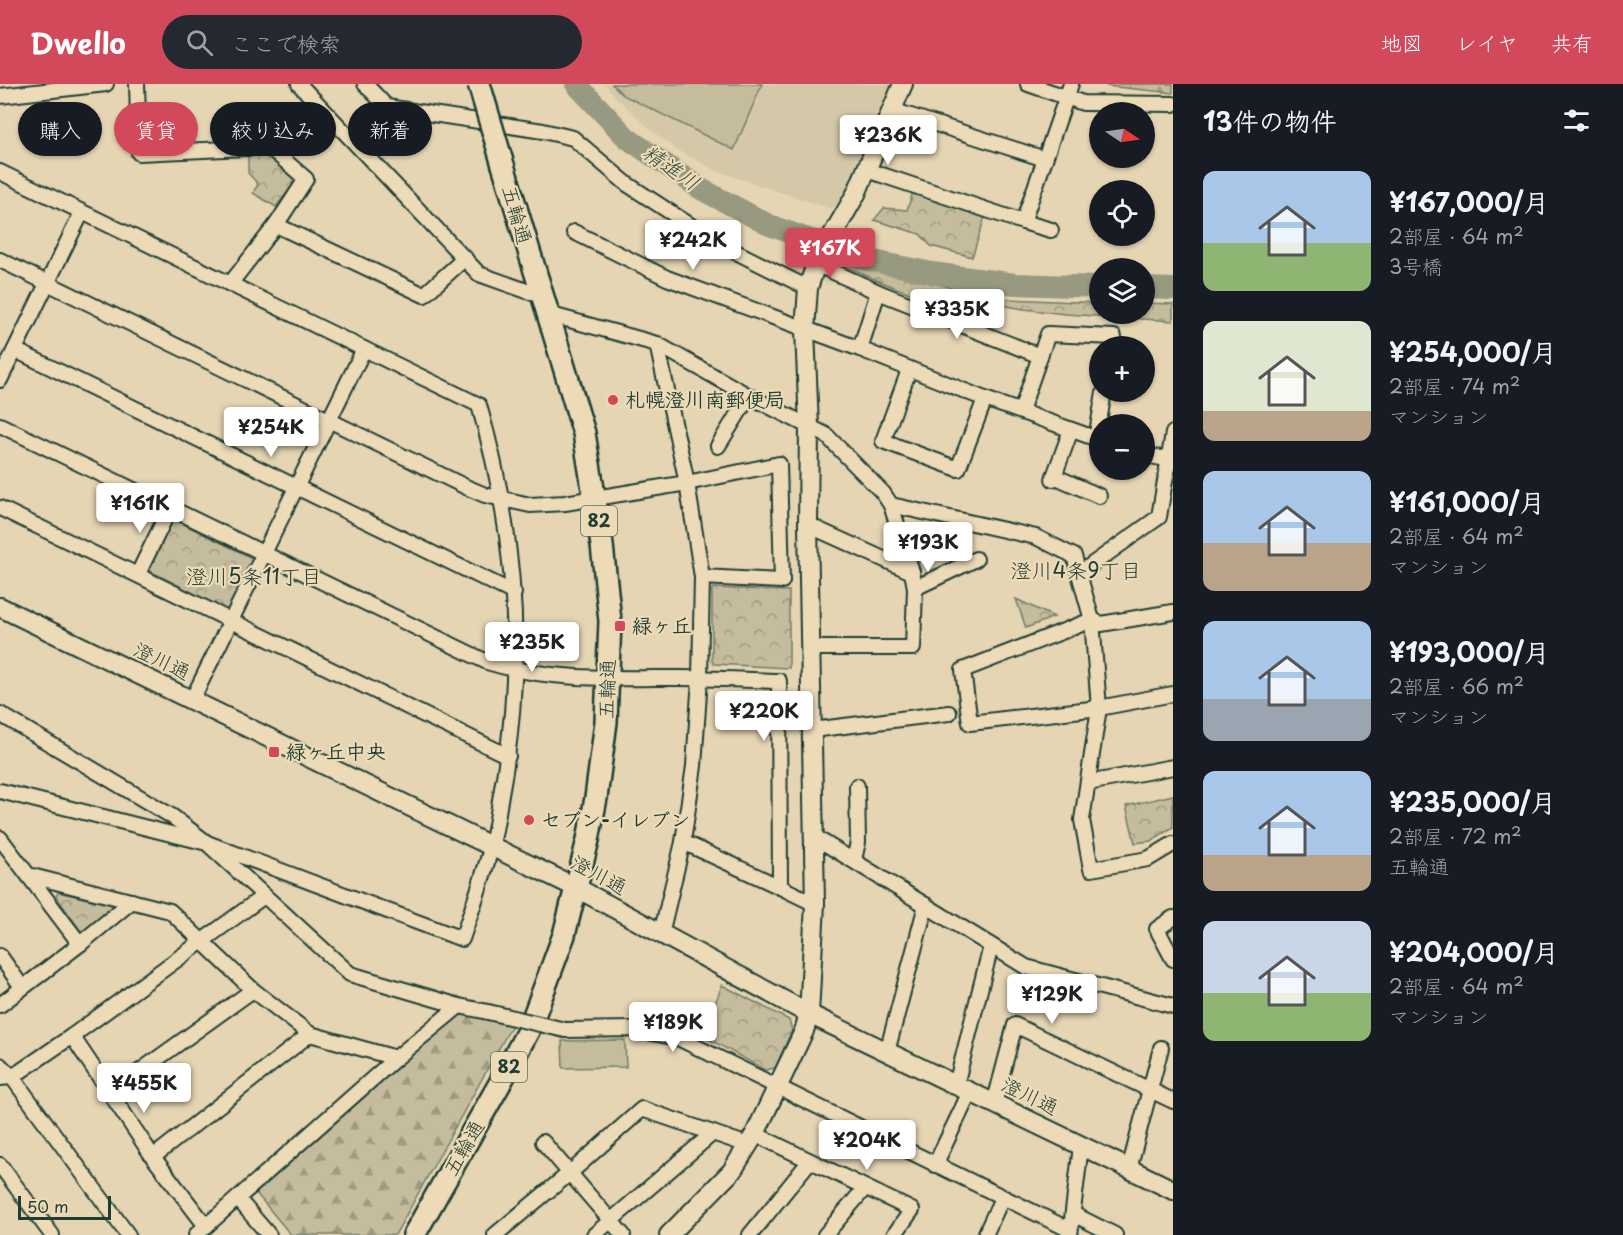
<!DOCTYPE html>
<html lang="ja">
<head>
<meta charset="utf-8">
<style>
  body { margin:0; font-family:"Playpen Sans","Klee One",sans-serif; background:#242831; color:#f1f3f6; height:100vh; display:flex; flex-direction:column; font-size:22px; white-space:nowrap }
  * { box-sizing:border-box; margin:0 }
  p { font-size:20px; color:#9ea1a6 }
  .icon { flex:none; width:33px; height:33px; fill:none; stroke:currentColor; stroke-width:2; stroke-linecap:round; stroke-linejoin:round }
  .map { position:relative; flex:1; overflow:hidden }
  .panel { display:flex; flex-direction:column; background:#171b24; width:450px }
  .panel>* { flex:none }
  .guide { position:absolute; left:18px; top:18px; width:570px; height:54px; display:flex; gap:12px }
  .needle { width:39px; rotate:103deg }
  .tools { position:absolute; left:1089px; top:18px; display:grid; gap:12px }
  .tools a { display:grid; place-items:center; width:66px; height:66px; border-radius:50%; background:#171b24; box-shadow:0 2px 4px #0004; font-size:30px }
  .scale { position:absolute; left:18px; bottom:15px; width:93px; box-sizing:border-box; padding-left:6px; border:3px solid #1f3d34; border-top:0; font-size:16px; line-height:21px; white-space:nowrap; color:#1f3d34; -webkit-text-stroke:4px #eddbb8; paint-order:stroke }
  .price { position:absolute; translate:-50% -51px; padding:0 14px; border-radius:6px; background:#fff; color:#222; font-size:20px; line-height:39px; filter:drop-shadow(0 2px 3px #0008) }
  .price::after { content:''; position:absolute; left:50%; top:36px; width:18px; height:14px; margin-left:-9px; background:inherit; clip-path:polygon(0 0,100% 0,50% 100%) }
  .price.current { background:#d1495b; color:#fff }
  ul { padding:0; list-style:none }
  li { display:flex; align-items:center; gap:18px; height:150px; padding:0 30px }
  li span { display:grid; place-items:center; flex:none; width:168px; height:120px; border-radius:12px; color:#555 }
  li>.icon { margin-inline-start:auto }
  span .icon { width:72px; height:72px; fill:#fffc; stroke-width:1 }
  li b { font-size:26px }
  h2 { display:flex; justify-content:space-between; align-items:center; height:72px; padding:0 30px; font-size:26px }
  .tag { padding:0 21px; border-radius:27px; background:#171b24; box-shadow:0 2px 4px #0004; font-size:21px; line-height:54px }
  .tag.current { background:#d1495b; color:#fff }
  header { display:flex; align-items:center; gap:36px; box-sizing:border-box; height:84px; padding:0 30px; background:#d1495b; color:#fff }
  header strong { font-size:28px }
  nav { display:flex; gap:33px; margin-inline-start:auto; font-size:21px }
  .search { width:420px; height:54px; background:#242831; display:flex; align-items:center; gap:15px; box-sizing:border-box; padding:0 21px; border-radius:33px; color:#9ea1a6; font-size:22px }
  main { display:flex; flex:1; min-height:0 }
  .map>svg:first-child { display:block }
  .built { fill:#d4c8a8 }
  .forest { fill:url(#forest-firs); stroke:#727c68; stroke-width:1.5 }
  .park { fill:url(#park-crowns); stroke:#727c68; stroke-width:1.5 }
  .pitch { fill:#c4bc9d; stroke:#727c68; stroke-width:1.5 }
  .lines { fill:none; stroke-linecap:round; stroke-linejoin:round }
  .river { stroke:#979980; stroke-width:22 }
  .street-casing { stroke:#1f3d34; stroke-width:18 }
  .secondary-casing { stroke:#1f3d34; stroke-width:22 }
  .primary-casing { stroke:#1f3d34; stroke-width:26 }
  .street { stroke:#eddbb8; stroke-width:14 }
  .secondary { stroke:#eddbb8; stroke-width:18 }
  .primary { stroke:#eddbb8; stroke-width:21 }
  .street-bridge-casing { stroke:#1f3d34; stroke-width:18; stroke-linecap:butt }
  .primary-bridge-casing { stroke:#1f3d34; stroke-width:26; stroke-linecap:butt }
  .street-bridge { stroke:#eddbb8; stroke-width:14 }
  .primary-bridge { stroke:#eddbb8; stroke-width:21 }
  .poi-dot { fill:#d1495b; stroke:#eddbb8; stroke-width:2 }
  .labels { text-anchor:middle; stroke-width:4.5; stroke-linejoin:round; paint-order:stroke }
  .shield { fill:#eddbb8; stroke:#5d6c5c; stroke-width:1.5 }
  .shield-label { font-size:18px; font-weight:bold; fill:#1f3d34 }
  .street-label { font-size:20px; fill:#1f3d34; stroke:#eddbb8 }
  .poi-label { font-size:20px; font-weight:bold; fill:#1f3d34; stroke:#eddbb8; text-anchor:start }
  .water-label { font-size:21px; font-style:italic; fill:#374f43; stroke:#eddbb8 }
  .neighbourhood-label { font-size:21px; fill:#1f3d34; stroke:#eddbb8 }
</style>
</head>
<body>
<header>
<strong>Dwello</strong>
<div class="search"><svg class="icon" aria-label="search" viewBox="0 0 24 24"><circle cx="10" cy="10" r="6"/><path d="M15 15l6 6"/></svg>ここで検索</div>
<nav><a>地図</a><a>レイヤ</a><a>共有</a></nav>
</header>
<main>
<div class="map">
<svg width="1173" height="1151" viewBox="0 0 1173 1151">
  <defs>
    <pattern id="forest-firs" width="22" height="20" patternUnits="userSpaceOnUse" patternTransform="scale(1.5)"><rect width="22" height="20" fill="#c4bc9d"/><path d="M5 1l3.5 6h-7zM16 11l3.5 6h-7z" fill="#9f9a81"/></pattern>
    <pattern id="park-crowns" width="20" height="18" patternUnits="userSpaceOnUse" patternTransform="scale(1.5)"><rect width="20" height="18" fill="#c4bc9d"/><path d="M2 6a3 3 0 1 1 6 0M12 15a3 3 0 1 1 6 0" fill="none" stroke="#9f9a81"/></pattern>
  </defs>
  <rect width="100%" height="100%" fill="#e5d5b3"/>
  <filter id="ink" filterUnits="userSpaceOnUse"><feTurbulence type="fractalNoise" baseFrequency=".0167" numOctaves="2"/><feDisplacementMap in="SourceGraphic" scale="12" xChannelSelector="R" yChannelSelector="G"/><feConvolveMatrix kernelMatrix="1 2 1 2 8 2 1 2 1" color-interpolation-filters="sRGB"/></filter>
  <g filter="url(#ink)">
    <polygon class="built" points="605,0 893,0 850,102 837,120 831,125 717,87 677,66 652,47 617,14"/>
    <g class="forest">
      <polygon points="1108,0 1173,0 1173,9 1107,2"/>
      <polygon points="465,928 512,941 395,1151 291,1151 256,1109 456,932"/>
    </g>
    <g class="park">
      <polygon points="248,66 267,67 294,89 292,102 276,123 253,109 258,100 248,89"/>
      <polygon points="915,102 987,127 972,173 931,162 920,150 874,136 884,124 907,126"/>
      <path d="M835 170 986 214 1099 219 1100 230H1144L1145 219 1173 220V237L1065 230 1024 225 962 214 956 223C913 212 872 196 832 175Z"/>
      <polygon points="173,435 254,475 227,526 148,486"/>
      <polygon points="714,504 789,507 789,584 714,580 712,577 712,505"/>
      <polygon points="1016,515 1054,533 1026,544"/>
      <polygon points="1173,711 1173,743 1151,757 1135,759 1126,722"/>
      <polygon points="58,808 113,821 112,826 85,847 80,846 56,812"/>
      <polygon points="722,901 789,936 792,946 775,984 765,986 703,952"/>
    </g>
    <g class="pitch">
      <polygon points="612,0 762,0 734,66 623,11"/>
      <polygon points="625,956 626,983 563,984 562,957"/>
    </g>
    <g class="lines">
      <g class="river">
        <polyline points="576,0 627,54 701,105 769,141 864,175 932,189 1015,200 1100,203"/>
        <polyline points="1144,204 1173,205"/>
      </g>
      <defs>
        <g id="street">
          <polyline points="137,0 139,69 269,63 306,95 276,141 230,200"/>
          <polyline points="299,0 479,190 541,212"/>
          <polyline points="365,0 387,23 543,47 573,54 627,100 716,158 808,204"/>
          <polyline points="1028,0 1083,19 1173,20"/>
          <polyline points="0,12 106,0"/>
          <polyline points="892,26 1045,75"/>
          <polyline points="867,86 1023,138 1071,0"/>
          <path d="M0 88 479 321C516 449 526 578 501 710 498 728 496 746 491 764 483 794 472 825 462 855L207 759 173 733 0 630"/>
          <polyline points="1023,138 1051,146"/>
          <polyline points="276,141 424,211 465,174"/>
          <polyline points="574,148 667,194 860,265 985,315 1100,356"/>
          <polyline points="0,176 466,403 485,411 530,421 565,419 687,399 779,380 782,497 702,493"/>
          <polyline points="816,180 878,208 1040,272 1048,250 1114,253 1112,262"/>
          <polyline points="548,230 657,260 749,312 826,351 883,409 891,421 912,488 915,504 913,564 810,564"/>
          <polyline points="657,260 687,399 702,493 700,594 694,682 683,758 661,850"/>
          <polyline points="860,265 878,208"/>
          <polyline points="15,266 514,509"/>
          <polyline points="909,286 883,357 958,385 985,315"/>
          <polyline points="0,296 82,128"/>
          <polyline points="1021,327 1040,272"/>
          <path d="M0 341 487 578C548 597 615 594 678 594 712 594 745 596 779 597L780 803 683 758"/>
          <polyline points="1096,355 1104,308"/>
          <polyline points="718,362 749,312"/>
          <polyline points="1144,371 1173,376"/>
          <polyline points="1054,392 1099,412"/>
          <polyline points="1053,395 1071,346"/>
          <polyline points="891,421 1036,453 1074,472 1092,536 1099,624 1082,736 1091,785 1148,775 1173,760"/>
          <polyline points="0,424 508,672"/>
          <polyline points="808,441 912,488"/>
          <polyline points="1080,489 1159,433 1173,349"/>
          <polyline points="138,490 170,424"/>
          <polyline points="915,504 976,475"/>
          <polyline points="1173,528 1101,540 1092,536 963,586 970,639 1099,624 1173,610"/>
          <polyline points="192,616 364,265"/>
          <polyline points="812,646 949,629"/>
          <polyline points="1088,699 1173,683"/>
          <polyline points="0,707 207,759 350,890 459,922 488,928"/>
          <polyline points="813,752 1026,883 1173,922"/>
          <polyline points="0,754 28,791 170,827 253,906 310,950 396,974"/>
          <polyline points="854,776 858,758 857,702"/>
          <polyline points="28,791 80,860"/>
          <polyline points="780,803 815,820"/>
          <polyline points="1173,834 1157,845 1173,875"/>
          <polyline points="0,872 22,903"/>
          <polyline points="0,921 80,860 132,817"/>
          <polyline points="565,946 632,945 678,954 1070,1146"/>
          <polyline points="72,952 264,812"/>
          <polyline points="887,968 926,821"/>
          <polyline points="0,981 12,993 128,1151"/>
          <polyline points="0,994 12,993 72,952 153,1073 310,950"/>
          <polyline points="956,1001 991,862"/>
          <polyline points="111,1008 253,906"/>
          <polyline points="994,1020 1015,941 1173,1017"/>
          <polyline points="755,1050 912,1126 894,1151"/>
          <polyline points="543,1058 623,1151"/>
          <polyline points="153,1073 206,1142"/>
          <polyline points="0,1081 52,1151"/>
          <polyline points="935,1081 970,1008"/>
          <polyline points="1129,1085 1161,964"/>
          <polyline points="238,1115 269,1151"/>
          <polyline points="1073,1130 1115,1151"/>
          <polyline points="196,1151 396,974 459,922"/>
          <polyline points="495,1151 571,1088 642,1025 748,1061"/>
          <polyline points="594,1151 713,1049"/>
          <polyline points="750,1151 809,1078"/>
          <polyline points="825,1151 865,1104"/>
          <polyline points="985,1151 1002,1114"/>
          <polyline points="1070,1151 1081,1062"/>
        </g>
        <g id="secondary">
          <polyline points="0,523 577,804 809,930 1173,1106"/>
          <polyline points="669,1151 732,1087 755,1050 804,947 809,930 815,820 808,441 809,343 805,246 808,204 816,180 856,110 903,0"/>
        </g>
        <polyline id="primary" points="414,1151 499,1001 529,945 547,897 564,851 588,756 596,714 606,638 610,537 602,461 584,349 503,81"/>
      </defs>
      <use href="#street" class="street-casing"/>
      <use href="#secondary" class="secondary-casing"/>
      <use href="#primary" class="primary-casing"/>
      <use href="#street" class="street"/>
      <use href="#secondary" class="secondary"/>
      <use href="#primary" class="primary"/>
      <defs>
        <polyline id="street-bridge" points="488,928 565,946"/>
        <polyline id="primary-bridge" points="479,0 503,81"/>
      </defs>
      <use href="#street-bridge" class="street-bridge-casing"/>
      <use href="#primary-bridge" class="primary-bridge-casing"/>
      <use href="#street-bridge" class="street-bridge"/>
      <use href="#primary-bridge" class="primary-bridge"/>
    </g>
  </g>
  <g class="poi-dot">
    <circle cx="613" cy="316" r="6"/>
    <rect x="614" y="536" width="12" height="12" rx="3"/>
    <rect x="268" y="662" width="12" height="12" rx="3"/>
    <circle cx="529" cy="736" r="6"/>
  </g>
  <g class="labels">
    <g class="shield">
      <rect x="581" y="422" width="36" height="30" rx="4.5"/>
      <rect x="491" y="968" width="36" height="30" rx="4.5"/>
    </g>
    <g class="shield-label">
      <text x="599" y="443">82</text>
      <text x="509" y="989">82</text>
    </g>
    <g class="street-label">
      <text transform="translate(517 131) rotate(74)" y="7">五輪通</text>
      <text transform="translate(162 577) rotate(26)" y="7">澄川通</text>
      <text transform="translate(607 605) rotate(-88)" y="7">五輪通</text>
      <text transform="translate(599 791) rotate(28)" y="7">澄川通</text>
      <text transform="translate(1030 1012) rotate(26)" y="7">澄川通</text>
      <text transform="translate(464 1064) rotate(-60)" y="7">五輪通</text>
    </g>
    <g class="poi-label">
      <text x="625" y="323">札幌澄川南郵便局</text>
      <text x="632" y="549">緑ヶ丘</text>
      <text x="286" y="675">緑ヶ丘中央</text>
      <text x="541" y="743">セブン-イレブン</text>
    </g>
    <g class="water-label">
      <text transform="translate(671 84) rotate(34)" y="7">精進川</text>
    </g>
    <g class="neighbourhood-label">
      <text x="1076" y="494">澄川4条9丁目</text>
      <text x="254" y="500">澄川5条11丁目</text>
    </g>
  </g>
</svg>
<div class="tools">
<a><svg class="needle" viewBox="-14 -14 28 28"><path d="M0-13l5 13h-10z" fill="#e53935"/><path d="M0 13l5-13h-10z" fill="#9ea1a6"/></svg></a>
<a><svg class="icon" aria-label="locate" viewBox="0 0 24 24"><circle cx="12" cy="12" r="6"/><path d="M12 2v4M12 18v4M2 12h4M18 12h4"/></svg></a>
<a><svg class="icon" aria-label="layers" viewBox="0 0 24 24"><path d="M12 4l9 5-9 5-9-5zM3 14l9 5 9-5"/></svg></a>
<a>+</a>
<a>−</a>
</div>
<div class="scale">50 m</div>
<b class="price" style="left:888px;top:82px">¥236K</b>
<b class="price" style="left:693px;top:187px">¥242K</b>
<b class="price current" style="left:830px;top:195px">¥167K</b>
<b class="price" style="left:957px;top:256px">¥335K</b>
<b class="price" style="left:271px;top:374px">¥254K</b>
<b class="price" style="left:140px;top:450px">¥161K</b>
<b class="price" style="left:928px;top:489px">¥193K</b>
<b class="price" style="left:532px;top:589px">¥235K</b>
<b class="price" style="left:764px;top:658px">¥220K</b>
<b class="price" style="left:1052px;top:941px">¥129K</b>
<b class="price" style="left:673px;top:969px">¥189K</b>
<b class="price" style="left:144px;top:1030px">¥455K</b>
<b class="price" style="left:867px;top:1087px">¥204K</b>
<div class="guide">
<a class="tag">購入</a>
<a class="tag current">賃貸</a>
<a class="tag">絞り込み</a>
<a class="tag">新着</a>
</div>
</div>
<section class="panel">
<h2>13件の物件<svg class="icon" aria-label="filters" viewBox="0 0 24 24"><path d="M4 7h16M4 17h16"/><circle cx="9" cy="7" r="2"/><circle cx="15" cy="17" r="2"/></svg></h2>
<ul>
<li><span style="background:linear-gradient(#a9c7e8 60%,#8fb573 0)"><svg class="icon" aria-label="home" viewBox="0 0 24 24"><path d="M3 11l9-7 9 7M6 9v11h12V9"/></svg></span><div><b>¥167,000/月</b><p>2部屋 · 64 m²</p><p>3号橋</p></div></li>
<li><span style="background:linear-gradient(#dfe7d0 75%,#b9a48a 0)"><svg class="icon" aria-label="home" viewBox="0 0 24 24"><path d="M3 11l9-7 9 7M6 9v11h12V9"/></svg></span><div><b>¥254,000/月</b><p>2部屋 · 74 m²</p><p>マンション</p></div></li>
<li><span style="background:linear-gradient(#a9c7e8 60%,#b9a48a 0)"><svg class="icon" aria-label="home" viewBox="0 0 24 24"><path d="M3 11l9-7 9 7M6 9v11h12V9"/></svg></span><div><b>¥161,000/月</b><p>2部屋 · 64 m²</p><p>マンション</p></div></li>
<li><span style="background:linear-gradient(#a9c7e8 65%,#9aa5b1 0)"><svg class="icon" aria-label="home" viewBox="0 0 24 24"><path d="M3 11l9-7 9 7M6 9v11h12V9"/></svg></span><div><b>¥193,000/月</b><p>2部屋 · 66 m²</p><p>マンション</p></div></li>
<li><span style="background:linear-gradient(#a9c7e8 70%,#b9a48a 0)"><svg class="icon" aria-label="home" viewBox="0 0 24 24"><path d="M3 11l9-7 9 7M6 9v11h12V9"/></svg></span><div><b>¥235,000/月</b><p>2部屋 · 72 m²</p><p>五輪通</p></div></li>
<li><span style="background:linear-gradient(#c9d6e8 60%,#8fb573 0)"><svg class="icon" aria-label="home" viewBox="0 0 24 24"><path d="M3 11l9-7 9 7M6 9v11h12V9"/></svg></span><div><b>¥204,000/月</b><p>2部屋 · 64 m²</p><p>マンション</p></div></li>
</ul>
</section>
</main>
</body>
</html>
